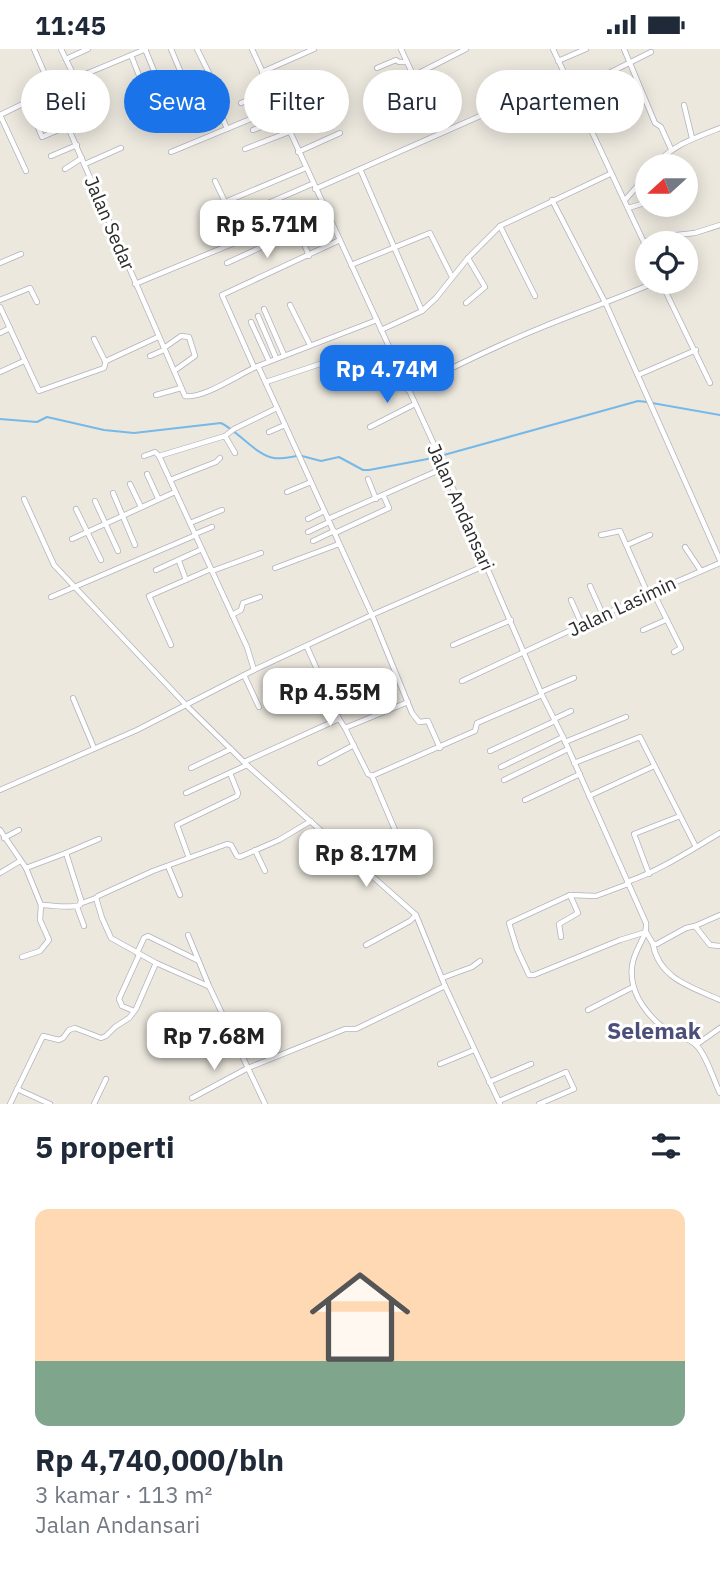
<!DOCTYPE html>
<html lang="id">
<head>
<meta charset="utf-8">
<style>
  body { margin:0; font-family:"IBM Plex Sans",sans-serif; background:#f2f2f3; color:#1f2937; height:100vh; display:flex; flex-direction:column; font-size:26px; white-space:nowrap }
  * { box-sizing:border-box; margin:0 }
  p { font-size:23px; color:#747a83 }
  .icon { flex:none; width:38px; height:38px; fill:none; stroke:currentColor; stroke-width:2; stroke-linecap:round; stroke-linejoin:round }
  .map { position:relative; height:1055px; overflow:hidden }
  .details { display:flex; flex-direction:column; background:#fff; flex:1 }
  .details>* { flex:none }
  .hud { position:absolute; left:21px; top:21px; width:679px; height:63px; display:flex; gap:14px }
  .needle { width:46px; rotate:249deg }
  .controls { position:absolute; left:635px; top:105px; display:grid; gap:14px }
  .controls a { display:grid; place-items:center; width:63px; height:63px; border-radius:50%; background:#fff; box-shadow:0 4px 18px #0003; font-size:35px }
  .price { position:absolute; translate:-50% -60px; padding:0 16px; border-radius:14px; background:#fff; color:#222; font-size:23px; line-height:46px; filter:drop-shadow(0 2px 4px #0008) }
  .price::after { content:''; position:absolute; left:50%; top:42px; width:21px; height:16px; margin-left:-10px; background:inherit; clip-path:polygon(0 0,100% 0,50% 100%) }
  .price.current { background:#1a73e8; color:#fff }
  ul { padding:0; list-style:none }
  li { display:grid; align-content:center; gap:14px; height:371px; padding:0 35px }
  li span { display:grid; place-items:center; height:217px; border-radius:14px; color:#555 }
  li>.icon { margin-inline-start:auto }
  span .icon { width:126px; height:126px; fill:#fffc; stroke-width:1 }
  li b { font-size:30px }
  h2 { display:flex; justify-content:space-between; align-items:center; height:84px; padding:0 35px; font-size:30px }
  .pill { padding:0 24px; border-radius:32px; background:#fff; box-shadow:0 4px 18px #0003; font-size:24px; line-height:63px }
  .pill.current { background:#1a73e8; color:#fff }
  .status { display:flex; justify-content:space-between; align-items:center; height:49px; padding:0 35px; background:#fff; direction:ltr }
  .status svg { height:19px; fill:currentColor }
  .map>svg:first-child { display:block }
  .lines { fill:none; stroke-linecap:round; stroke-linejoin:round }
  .stream { stroke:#76b9e9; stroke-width:2 }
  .minor-casing { stroke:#b1b2be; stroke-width:6 }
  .minor { stroke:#fff; stroke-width:4.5 }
  .labels { text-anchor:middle; stroke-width:6; stroke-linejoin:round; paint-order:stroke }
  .street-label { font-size:19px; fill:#2b2b2b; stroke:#fff }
  .quarter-label { font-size:23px; font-weight:bold; fill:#4d4f7a; stroke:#fff }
</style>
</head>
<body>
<div class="status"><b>11:45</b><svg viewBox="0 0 49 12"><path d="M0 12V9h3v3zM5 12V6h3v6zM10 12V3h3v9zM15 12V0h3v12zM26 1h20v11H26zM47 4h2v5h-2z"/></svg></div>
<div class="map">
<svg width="720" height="1055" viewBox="0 0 720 1055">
  <rect width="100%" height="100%" fill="#ece8de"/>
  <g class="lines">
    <g class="stream">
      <polyline points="652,354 720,366"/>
      <path d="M0 370 37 373 47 368 104 381 134 384 221 374C238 382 257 407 274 409 281 410 290 408 297 407"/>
      <polyline points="302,407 321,412 339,408 363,421 369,421 433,409 638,352 647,353"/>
    </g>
    <defs>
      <g id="minor">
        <path d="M34 0 185 347C204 350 239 325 258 317L372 566 412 664 419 673 428 672 440 699"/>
        <polyline points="61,0 75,29"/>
        <polyline points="145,0 159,34"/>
        <polyline points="171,0 192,50"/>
        <polyline points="197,0 209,24"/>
        <path d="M252 0 432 391 542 646 563 688 646 874C648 892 626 905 633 935 637 954 655 975 672 984 680 988 690 990 696 996 706 1005 714 1032 720 1044"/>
        <polyline points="401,0 440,84"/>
        <polyline points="553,0 648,202"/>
        <polyline points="624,0 655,74 661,78 671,100"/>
        <polyline points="131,6 140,29 138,31"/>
        <polyline points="66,10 88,0"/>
        <polyline points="558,12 586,0"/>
        <polyline points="377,19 396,11 399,13 407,13"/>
        <polyline points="262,23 314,0"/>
        <polyline points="413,27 466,0"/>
        <polyline points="419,40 445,29"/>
        <polyline points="573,42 651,3"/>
        <polyline points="27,52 42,88 68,77"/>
        <polyline points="241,54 270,42"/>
        <polyline points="684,56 692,89"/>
        <polyline points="219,60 227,80"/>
        <polyline points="0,66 76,29 146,0"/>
        <polyline points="0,66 26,122"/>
        <polyline points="284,72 305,63"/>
        <polyline points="253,81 283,70"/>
        <polyline points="245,100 289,83"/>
        <polyline points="171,103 265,64 307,44"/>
        <polyline points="298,103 340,84"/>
        <polyline points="51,107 77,96"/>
        <polyline points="85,115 121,99"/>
        <path d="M654 117C672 96 695 89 720 79"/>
        <polyline points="65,120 82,109"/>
        <polyline points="360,120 422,262"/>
        <polyline points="215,132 225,153"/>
        <polyline points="315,140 566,29"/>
        <polyline points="552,151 606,255 720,511"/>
        <polyline points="625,151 648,125"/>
        <polyline points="628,159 648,153"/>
        <polyline points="206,161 306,119"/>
        <polyline points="294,170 309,207"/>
        <polyline points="227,172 312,135"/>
        <polyline points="500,177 535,247"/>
        <polyline points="644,193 658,188 695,184 720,176"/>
        <polyline points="0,214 21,205"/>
        <polyline points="227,214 329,167"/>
        <polyline points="351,216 430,184 452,228"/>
        <polyline points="661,233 710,334"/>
        <polyline points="135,235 324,157"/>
        <polyline points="0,251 30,239 37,253"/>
        <polyline points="466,254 485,238 468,209"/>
        <polyline points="290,256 310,296"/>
        <polyline points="0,258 39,342 104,319 106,312 158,288"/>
        <polyline points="264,260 284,306"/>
        <polyline points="258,267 276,309"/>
        <polyline points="251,273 269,312"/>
        <polyline points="381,281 422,262 436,249 468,209 500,177 610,125"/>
        <polyline points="0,284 10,279"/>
        <polyline points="94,290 105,312"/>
        <polyline points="164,299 181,287 189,288 195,307 174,322"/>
        <polyline points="150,307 164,301"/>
        <polyline points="258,317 377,271"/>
        <polyline points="254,318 222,246 340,191"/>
        <polyline points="0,323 24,312"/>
        <polyline points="638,326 696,301"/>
        <polyline points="266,333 329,312"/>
        <path d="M408 341C453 318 498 296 545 277 582 262 619 249 656 233"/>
        <polyline points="156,346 181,339"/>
        <polyline points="370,378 415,355"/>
        <polyline points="269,383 285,376"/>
        <polyline points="225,387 235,404"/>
        <polyline points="144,407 155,403 159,407 225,387 234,380 277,359"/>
        <polyline points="159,407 247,598 254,621"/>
        <polyline points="147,425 158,449"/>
        <polyline points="368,430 376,450"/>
        <polyline points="170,431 216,413 220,409"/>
        <polyline points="130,435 141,458"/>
        <polyline points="287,443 311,433"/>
        <polyline points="113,444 135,496"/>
        <polyline points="24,450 54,516 187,657 247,716 416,866 445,937 500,1055"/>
        <polyline points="95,452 118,502"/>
        <polyline points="76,460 101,511"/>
        <polyline points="308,470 324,462"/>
        <polyline points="328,470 444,419"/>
        <polyline points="190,474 222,461"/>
        <polyline points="308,483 329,473"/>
        <polyline points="335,484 389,459 384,448"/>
        <polyline points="195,485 212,478"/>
        <polyline points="601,486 620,482 648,545"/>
        <polyline points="72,490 175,443"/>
        <polyline points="313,492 334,482"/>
        <polyline points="627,496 650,486"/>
        <polyline points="685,498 701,522"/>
        <polyline points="179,512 186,531"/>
        <polyline points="275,519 339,495"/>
        <polyline points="156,521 202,500"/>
        <polyline points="212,522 261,504"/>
        <polyline points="590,537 603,566"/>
        <polyline points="653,543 681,599 674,603"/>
        <polyline points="51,548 196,486"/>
        <polyline points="571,551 582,576"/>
        <polyline points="232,566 241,561 243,554 260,548"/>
        <polyline points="643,581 666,571"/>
        <polyline points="171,596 149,547 211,520"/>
        <polyline points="453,596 511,571"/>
        <polyline points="307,598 339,670 345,679 368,725 372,727 475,682 477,674 542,646"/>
        <polyline points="244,626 259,658"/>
        <polyline points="462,632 648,545 720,514"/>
        <polyline points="541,643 574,629"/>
        <polyline points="73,649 94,699"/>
        <polyline points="301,650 325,640"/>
        <polyline points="554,670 571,662"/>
        <polyline points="345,679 408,653"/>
        <polyline points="565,693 626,668"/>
        <polyline points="490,702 555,672"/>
        <polyline points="244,713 339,670"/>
        <polyline points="320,714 354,696"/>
        <polyline points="574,714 640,688 696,798"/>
        <polyline points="501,718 563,688"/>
        <polyline points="191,719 231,700"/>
        <polyline points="372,727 398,788"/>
        <polyline points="504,731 568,700"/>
        <polyline points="0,741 137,681 254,621 374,565 486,516"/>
        <polyline points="186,744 247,716"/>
        <polyline points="589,747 654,717"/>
        <polyline points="525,751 580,725"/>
        <polyline points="0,781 26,819 41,856 40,871 49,891 40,902 22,908"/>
        <polyline points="4,789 19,781"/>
        <polyline points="255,801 265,822"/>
        <polyline points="189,809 177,776 237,747 238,744 230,724"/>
        <polyline points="168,817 180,846"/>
        <polyline points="26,819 66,804"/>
        <polyline points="0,824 20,812"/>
        <polyline points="649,825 634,785 680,767"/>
        <path d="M627 833C661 821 689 802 720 784"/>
        <polyline points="628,835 596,847 570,846 509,874 517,900 529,926 534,926 620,891 646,883 653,895 657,895 686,879 695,877 710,896 720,897"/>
        <polyline points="82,854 96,849"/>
        <path d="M41 856C54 856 68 860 80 856L81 851 66 804 99 790"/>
        <polyline points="77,858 84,877"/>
        <polyline points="695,877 720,866"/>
        <polyline points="188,886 209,937 265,1055"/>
        <polyline points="561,888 559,875 578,864 570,846"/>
        <path d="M653 895C659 930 692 938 720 951"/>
        <polyline points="366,896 410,872 416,866"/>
        <polyline points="137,904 144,889 148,887 197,911"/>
        <polyline points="156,914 208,937"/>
        <polyline points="442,929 472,918 480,912"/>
        <polyline points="588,961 633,938"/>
        <polyline points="134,962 122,957 119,950 139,906"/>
        <polyline points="696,996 720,979"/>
        <polyline points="440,1015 474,1001"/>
        <polyline points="489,1033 531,1015"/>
        <polyline points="17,1040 50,1055"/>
        <polyline points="192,1049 248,1019 345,980 356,980 445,937"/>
        <polyline points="499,1052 566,1023 574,1040 539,1055"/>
        <polyline points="10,1055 43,987 59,991 63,989 69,981 75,979 101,989 106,987 115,978 129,969 136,960 156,914 111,889 102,869 96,849 98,847 153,822 227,795 231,796 237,807 240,808 279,791 311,772"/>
        <polyline points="94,1055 106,1030"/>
      </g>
    </defs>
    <use href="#minor" class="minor-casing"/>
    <use href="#minor" class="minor"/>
  </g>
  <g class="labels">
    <g class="street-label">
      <text transform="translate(110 174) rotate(67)" y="7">Jalan Sedar</text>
      <text transform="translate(461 458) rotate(66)" y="7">Jalan Andansari</text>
      <text transform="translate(622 557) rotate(-25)" y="7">Jalan Lasimin</text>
    </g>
    <g class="quarter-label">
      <text x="654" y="990">Selemak</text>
    </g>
  </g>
</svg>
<div class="controls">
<a><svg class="needle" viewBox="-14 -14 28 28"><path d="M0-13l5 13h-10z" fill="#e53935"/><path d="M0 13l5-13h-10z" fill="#747a83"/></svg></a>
<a><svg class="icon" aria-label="locate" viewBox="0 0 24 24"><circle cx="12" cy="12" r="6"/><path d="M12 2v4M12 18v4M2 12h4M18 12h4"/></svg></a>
</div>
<b class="price" style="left:267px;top:211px">Rp 5.71M</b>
<b class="price current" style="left:387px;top:356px">Rp 4.74M</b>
<b class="price" style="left:330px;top:679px">Rp 4.55M</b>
<b class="price" style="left:366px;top:840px">Rp 8.17M</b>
<b class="price" style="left:214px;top:1023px">Rp 7.68M</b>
<div class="hud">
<a class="pill">Beli</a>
<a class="pill current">Sewa</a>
<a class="pill">Filter</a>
<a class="pill">Baru</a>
<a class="pill">Apartemen</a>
</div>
</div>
<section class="details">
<h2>5 properti<svg class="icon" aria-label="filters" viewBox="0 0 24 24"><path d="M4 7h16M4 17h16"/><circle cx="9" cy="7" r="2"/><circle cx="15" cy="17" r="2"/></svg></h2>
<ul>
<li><span style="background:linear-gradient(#ffd9b3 70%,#7fa58c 0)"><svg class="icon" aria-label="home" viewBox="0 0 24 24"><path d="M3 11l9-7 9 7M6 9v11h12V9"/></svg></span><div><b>Rp 4,740,000/bln</b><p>3 kamar · 113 m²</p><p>Jalan Andansari</p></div></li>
</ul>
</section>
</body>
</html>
